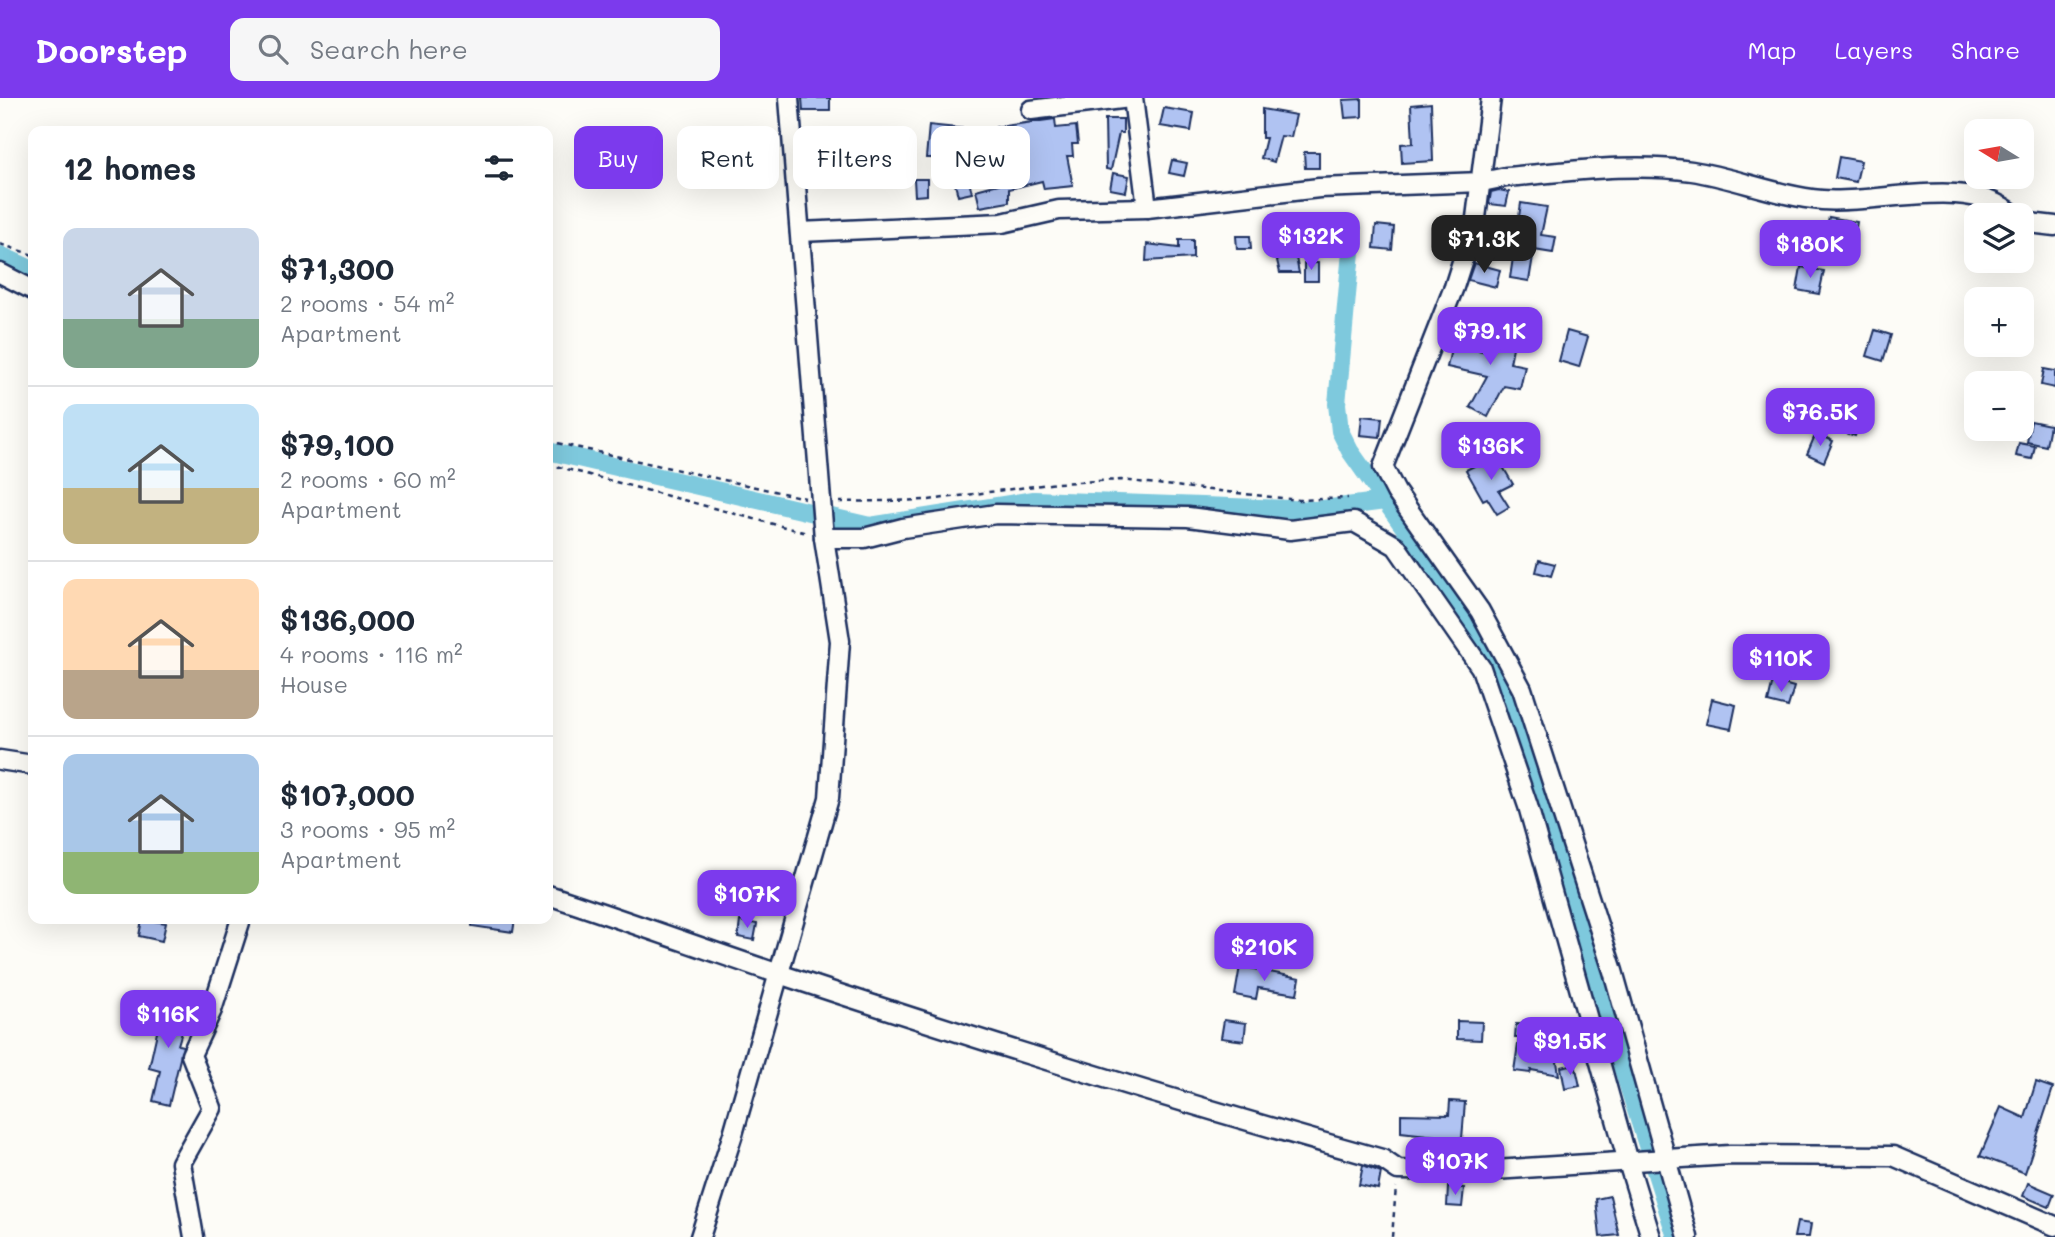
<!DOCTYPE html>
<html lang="en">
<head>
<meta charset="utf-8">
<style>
  body { margin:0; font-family:Mali,sans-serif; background:#f6f6f7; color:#1f2937; height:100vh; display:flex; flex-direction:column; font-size:26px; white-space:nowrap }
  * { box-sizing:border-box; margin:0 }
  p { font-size:23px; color:#747a83 }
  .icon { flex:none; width:38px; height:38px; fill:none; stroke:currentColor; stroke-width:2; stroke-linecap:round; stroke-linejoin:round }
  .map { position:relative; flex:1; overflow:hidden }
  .panel { position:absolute; left:28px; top:28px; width:525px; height:798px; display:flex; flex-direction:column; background:#fff; border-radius:14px; box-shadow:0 7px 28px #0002 }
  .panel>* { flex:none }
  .top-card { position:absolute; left:574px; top:28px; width:665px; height:63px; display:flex; gap:14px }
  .needle { width:46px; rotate:281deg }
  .tools { position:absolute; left:1964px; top:21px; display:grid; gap:14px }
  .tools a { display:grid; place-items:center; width:70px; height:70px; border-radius:14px; background:#fff; box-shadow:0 7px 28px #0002; font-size:35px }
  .price { position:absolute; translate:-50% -60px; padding:0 16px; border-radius:14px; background:#7c3aed; color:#fff; font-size:23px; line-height:46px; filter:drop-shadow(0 2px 4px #0008) }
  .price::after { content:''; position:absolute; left:50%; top:42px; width:21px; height:16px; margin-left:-10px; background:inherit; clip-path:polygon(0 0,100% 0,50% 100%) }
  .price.active { background:#222; color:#fff }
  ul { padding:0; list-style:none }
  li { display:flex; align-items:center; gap:21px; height:175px; padding:0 35px }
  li+li { border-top:2px solid #e0e1e3 }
  li span { display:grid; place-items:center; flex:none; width:196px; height:140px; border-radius:14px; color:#555 }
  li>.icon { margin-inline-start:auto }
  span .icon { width:84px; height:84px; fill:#fffc; stroke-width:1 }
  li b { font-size:30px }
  h2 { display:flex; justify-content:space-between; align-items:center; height:84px; padding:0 35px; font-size:30px }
  .chip { padding:0 24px; border-radius:14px; background:#fff; box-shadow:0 7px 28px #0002; font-size:24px; line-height:63px }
  .chip.active { background:#7c3aed; color:#fff }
  header { display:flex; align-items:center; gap:42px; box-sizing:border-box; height:98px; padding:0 35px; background:#7c3aed; color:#fff }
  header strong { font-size:33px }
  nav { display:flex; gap:38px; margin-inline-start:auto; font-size:24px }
  .search { width:490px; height:63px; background:#f6f6f7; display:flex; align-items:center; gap:18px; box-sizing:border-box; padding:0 24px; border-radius:14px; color:#747a83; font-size:26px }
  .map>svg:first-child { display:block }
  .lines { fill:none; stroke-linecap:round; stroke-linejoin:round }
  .canal { stroke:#7ec9dd; stroke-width:18 }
  .building { fill:#b0c3f2; stroke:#1b2f5e; stroke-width:2 }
  .street-casing { stroke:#1b2f5e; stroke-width:23 }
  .path { stroke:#1b2f5e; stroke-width:2.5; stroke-dasharray:5 5; stroke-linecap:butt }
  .street { stroke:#fdfcf7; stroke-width:18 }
</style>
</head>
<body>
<header>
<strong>Doorstep</strong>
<div class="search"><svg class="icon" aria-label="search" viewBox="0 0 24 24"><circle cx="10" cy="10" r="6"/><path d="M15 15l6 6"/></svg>Search here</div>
<nav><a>Map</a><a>Layers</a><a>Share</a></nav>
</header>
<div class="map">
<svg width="2055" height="1139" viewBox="0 0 2055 1139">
  <rect width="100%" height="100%" fill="#fdfcf7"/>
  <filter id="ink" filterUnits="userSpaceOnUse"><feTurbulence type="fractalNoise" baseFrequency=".0143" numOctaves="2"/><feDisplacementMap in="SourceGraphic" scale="14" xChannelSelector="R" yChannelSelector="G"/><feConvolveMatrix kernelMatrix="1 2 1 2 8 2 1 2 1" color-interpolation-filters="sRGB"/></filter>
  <g filter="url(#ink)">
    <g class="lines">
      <g class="canal">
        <polyline points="1353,132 1337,306 1340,333 1350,353 1491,553 1676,1139"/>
        <polyline points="0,157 33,172"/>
        <polyline points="548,353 870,428 1034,402 1316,412 1385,403"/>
      </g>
    </g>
    <g class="building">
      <polygon points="802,0 830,0 830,13 803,13"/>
      <polygon points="1362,1 1362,19 1345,20 1343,2"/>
      <polygon points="1431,5 1433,63 1402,65 1401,46 1413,45 1411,7"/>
      <polygon points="1164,10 1194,15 1191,33 1160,28"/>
      <polygon points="1262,11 1296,17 1291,39 1281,38 1274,64 1261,60 1266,40 1262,40"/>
      <polygon points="1055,21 1056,30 1076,28 1078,46 1072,46 1073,58 1067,58 1073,88 1044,91 1042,83 1009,91 1009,104 980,109 976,92 1002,85 994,50 972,52 944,48 944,60 926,60 929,27 966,31 966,37 997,34 996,29"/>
      <polygon points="1105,21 1123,21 1123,35 1119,35 1111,72 1106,71"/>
      <polygon points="859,44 873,44 874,63 858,63"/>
      <polygon points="1304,54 1319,54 1319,70 1305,70"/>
      <polygon points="1839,59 1861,63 1856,84 1835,80"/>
      <polygon points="1172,62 1187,65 1184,78 1169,75"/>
      <polygon points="967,74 972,95 958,98 953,78"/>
      <polygon points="1113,75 1129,78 1126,94 1110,91"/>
      <polygon points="914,81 927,81 927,97 915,98"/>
      <polygon points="1499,92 1509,94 1506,108 1489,106 1491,94"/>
      <polygon points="1521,105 1547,109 1541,137 1556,139 1553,155 1534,152 1529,183 1510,180"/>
      <polygon points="1829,119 1857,124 1853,146 1824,140"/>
      <polygon points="1376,127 1394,129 1392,152 1374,150"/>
      <polygon points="1291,134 1299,175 1280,175 1271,137"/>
      <polygon points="1236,138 1250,138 1251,151 1237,151"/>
      <polygon points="1179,142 1193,142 1193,160 1146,163 1147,146 1179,150"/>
      <rect x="1304" y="165" width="14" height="18"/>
      <polygon points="1474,165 1500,172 1496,189 1468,182"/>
      <polygon points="1801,169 1824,173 1819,196 1797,192"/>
      <polygon points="1493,225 1517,229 1510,265 1525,268 1520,291 1504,288 1488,319 1470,309 1487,278 1447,269 1452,247 1488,254"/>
      <polygon points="1875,232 1891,237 1883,263 1867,258"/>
      <polygon points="1567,233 1588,239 1579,269 1559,263"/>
      <polygon points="2044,271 2055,273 2055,290 2041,287"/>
      <polygon points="1842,306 1863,313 1855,338 1834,331"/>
      <polygon points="1362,318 1382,320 1380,339 1360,337"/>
      <polygon points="2031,323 2050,327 2046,348 2027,344"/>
      <polygon points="1816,335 1833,343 1824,364 1807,356"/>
      <polygon points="2019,345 2035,348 2032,361 2016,358"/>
      <polygon points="1496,357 1513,386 1499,393 1509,409 1497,416 1487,400 1483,402 1466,372"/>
      <polygon points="1539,462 1555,466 1551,478 1536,474"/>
      <polygon points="1773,583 1794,589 1788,609 1768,604"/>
      <polygon points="1712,601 1736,607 1731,631 1706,626"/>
      <polygon points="142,821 166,825 162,843 139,838"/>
      <polygon points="472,821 515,821 513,834 472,828"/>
      <polygon points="740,823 757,826 754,842 738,839"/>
      <polygon points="1240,868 1300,880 1297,896 1258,890 1256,901 1235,897"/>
      <polygon points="164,903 189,910 178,947 183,948 169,1007 153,1003 160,973 149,970"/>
      <polygon points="1224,922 1246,925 1244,943 1221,940"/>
      <polygon points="1457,923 1482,924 1481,942 1457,941"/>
      <polygon points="1516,926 1533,927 1532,938 1553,936 1559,977 1531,972 1530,975 1514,973 1519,940 1515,940"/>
      <polygon points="1575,966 1580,988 1565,991 1561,969"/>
      <polygon points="2036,984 2053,990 2025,1075 1980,1058 2001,1009 2025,1020"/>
      <polygon points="1450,1003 1465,1004 1462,1041 1401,1034 1401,1016 1449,1017"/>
      <polygon points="1363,1067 1381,1074 1378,1091 1359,1087"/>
      <polygon points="2028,1085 2054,1096 2049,1109 2023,1098"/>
      <polygon points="1448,1089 1464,1090 1462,1109 1447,1108"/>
      <polygon points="1610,1098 1619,1137 1600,1139 1596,1101"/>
      <polygon points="1797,1124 1811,1126 1809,1139 1794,1139"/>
    </g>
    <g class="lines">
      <defs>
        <g id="street">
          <polyline points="1133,0 1147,110"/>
          <polyline points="1491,0 1476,120 1454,189 1383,369 1396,394 1480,513 1522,591 1613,873 1688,1139"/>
          <polyline points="1031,12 1130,0"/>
          <polyline points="2021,124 2055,128"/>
          <path d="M800 134 1002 125 1059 112 1147 110 1319 90 1482 84 1506 79C1566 74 1632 64 1692 73 1736 80 1778 98 1822 102 1879 107 1967 76 2014 117"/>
          <polyline points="0,175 33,192"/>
          <polyline points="824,440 864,440 903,430 996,416 1188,419 1290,432 1354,424 1396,448 1481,570 1528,708 1628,1064 1651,1139"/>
          <polyline points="0,662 33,667"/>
          <path d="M548 797C625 822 701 850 779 876 978 942 1180 1005 1382 1061L1398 1072 1478 1073 1730 1057 1893 1058 2055 1128"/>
          <polyline points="194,1139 181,1065 212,1010 191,957 212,912 241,821"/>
          <polyline points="700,1139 733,1036 829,700 840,543 824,440 789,0"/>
        </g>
      </defs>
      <use href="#street" class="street-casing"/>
      <g class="path">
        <polyline points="0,146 33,157"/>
        <polyline points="548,343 805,400"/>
        <polyline points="548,366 807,435"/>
        <polyline points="839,404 929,402 1057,385 1121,382 1299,402 1348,400"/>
        <polyline points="1392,1139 1396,1089"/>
      </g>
      <use href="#street" class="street"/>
    </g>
  </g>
</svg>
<div class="tools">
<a><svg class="needle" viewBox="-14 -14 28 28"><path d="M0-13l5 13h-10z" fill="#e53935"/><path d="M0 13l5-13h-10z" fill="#747a83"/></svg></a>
<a><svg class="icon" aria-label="layers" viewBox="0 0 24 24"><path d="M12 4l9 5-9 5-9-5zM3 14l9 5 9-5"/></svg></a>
<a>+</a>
<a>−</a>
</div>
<b class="price" style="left:1311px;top:174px">$132K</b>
<b class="price active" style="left:1484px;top:177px">$71.3K</b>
<b class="price" style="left:1810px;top:182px">$180K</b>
<b class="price" style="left:1490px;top:269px">$79.1K</b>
<b class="price" style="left:1820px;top:350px">$76.5K</b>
<b class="price" style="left:1491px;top:384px">$136K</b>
<b class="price" style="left:1781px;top:596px">$110K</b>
<b class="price" style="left:747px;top:832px">$107K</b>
<b class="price" style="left:1264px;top:885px">$210K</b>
<b class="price" style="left:168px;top:952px">$116K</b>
<b class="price" style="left:1570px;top:979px">$91.5K</b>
<b class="price" style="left:1455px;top:1099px">$107K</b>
<div class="top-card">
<a class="chip active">Buy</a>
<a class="chip">Rent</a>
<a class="chip">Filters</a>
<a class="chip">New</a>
</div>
<section class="panel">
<h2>12 homes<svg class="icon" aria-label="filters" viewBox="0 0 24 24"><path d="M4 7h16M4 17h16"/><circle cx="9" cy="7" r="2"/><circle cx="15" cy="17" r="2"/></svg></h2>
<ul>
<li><span style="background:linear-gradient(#c9d6e8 65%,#7fa58c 0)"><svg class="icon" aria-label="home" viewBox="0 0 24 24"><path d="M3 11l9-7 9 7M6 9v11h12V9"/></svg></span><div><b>$71,300</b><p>2 rooms · 54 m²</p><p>Apartment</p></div></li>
<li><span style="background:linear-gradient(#bfe0f5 60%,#c2b280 0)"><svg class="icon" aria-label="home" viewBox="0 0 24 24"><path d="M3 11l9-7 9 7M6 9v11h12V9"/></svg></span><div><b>$79,100</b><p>2 rooms · 60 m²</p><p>Apartment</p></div></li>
<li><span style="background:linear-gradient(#ffd9b3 65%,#b9a48a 0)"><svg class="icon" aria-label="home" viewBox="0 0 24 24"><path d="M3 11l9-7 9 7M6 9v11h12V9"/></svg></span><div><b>$136,000</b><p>4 rooms · 116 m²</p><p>House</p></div></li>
<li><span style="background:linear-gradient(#a9c7e8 70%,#8fb573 0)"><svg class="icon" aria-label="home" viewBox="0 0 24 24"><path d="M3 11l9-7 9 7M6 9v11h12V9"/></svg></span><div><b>$107,000</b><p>3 rooms · 95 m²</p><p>Apartment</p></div></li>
</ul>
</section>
</div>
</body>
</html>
